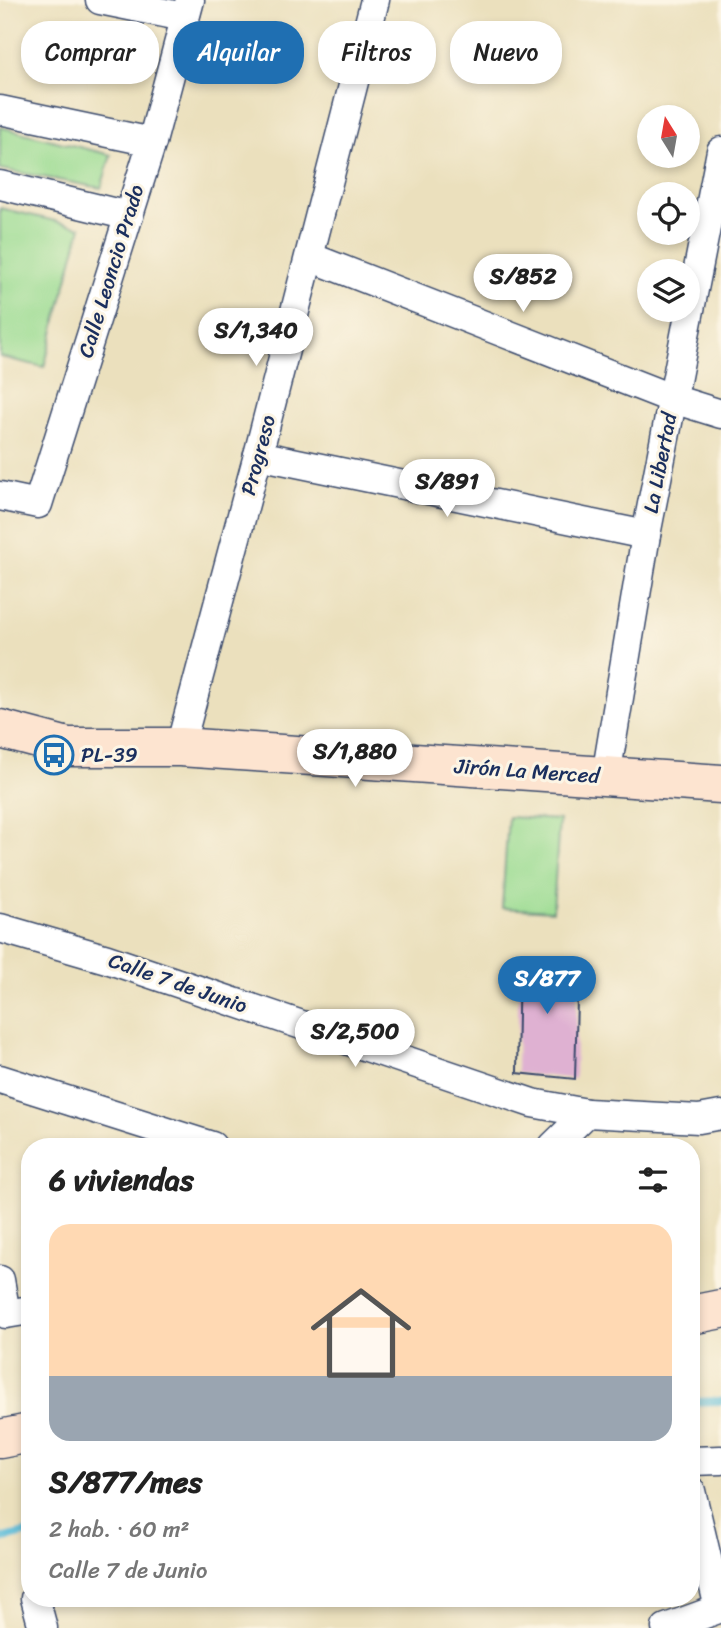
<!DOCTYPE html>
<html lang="es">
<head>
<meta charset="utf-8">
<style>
  body { margin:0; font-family:Sriracha,sans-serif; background:#f2f2f2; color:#222; height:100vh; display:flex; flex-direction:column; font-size:26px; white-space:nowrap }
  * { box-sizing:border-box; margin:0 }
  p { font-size:23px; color:#767676 }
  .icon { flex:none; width:38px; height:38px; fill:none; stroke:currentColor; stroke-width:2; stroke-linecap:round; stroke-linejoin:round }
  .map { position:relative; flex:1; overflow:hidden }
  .drawer { position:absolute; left:21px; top:1138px; width:679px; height:469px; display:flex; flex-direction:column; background:#fff; border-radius:28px; box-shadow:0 4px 10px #0003 }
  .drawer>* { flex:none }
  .guide { position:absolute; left:21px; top:21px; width:679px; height:63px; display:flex; gap:14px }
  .needle { width:46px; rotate:349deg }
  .tools { position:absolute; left:637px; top:105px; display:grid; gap:14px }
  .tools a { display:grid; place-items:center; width:63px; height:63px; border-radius:50%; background:#fff; box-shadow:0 4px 10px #0003; font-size:35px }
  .price { position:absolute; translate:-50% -60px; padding:0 16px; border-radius:24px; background:#fff; color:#222; font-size:23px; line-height:46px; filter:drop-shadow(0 2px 4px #0008) }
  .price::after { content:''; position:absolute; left:50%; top:42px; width:21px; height:16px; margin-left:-10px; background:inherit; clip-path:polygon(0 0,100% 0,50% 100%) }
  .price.selected { background:#1f6fb2; color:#fff }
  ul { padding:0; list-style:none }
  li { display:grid; align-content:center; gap:14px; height:371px; padding:0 28px }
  li span { display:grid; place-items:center; height:217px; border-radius:21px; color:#555 }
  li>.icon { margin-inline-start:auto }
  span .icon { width:126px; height:126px; fill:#fffc; stroke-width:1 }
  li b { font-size:30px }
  h2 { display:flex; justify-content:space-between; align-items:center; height:84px; padding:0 28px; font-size:30px }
  .chip { padding:0 24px; border-radius:28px; background:#fff; box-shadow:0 4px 10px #0003; font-size:24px; line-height:63px }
  .chip.selected { background:#1f6fb2; color:#fff }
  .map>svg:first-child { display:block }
  .green { fill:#9cdc93; stroke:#5c8678; stroke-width:2 }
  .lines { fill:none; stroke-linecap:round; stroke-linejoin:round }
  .stream { stroke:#5abbd8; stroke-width:8 }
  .building { fill:#dfb1d2 }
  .street-casing { stroke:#3a4a6c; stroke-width:31 }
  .secondary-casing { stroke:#3a4a6c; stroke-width:41 }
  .street { stroke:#fff; stroke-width:28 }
  .secondary { stroke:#fde4d0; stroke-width:38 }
  .labels { text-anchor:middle; stroke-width:6; stroke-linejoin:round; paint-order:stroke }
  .street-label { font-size:21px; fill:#1b2f5e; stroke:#fcf5e5 }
  .poi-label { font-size:21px; fill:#1b2f5e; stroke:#fcf5e5; text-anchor:start }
</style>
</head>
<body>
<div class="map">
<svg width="721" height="1628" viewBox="0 0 721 1628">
  <rect width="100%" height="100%" fill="#fcf5e5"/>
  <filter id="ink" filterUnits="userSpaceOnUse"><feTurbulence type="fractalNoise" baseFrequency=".0143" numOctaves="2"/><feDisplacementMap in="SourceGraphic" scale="14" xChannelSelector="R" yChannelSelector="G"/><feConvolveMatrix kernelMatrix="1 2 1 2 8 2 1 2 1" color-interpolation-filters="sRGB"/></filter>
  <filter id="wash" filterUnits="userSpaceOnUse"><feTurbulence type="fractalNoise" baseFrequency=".00686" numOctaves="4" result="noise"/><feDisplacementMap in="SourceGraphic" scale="28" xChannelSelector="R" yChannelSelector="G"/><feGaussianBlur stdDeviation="1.57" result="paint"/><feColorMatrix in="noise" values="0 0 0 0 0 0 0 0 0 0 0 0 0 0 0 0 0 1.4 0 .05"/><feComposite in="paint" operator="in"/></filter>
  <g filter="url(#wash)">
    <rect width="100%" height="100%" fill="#ebe0bd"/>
    <g class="green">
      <polygon points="0,127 111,155 101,188 0,169"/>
      <polygon points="0,208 81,227 44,367 0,357"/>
      <polygon points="508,817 559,820 553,911 502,908"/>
    </g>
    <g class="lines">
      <g class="stream">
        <polyline points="691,1402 721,1401"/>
        <polyline points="0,1539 30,1532"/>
      </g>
    </g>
    <g id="blocks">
      <polygon class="building" points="519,955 578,959 575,1079 517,1073"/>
    </g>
  </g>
  <g filter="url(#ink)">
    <use href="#blocks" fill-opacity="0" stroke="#3a4a6c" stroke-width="2"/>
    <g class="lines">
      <defs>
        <g id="street">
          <polyline points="100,0 184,17"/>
          <polyline points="0,110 152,142"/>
          <polyline points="0,185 129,216"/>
          <polyline points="310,257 673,399 721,414"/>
          <polyline points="258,455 646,535"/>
          <polyline points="0,496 38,504 152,142 190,0"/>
          <polyline points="180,747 258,455 375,0"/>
          <polyline points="606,776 646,535 721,151"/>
          <polyline points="0,928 107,959 532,1103 587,1113 699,1119 721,1115"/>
          <polyline points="0,1079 212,1146"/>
          <polyline points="553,1146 587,1113"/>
          <polyline points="0,1280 6,1314 30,1310"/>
          <polyline points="691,1461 721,1460"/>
          <polyline points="691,1491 719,1608"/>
          <polyline points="35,1598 43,1628"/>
          <polyline points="666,1628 721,1608"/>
        </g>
        <g id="secondary">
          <polyline points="0,729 68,747 180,747 721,784"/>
          <polyline points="691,1315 721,1309"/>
          <polyline points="0,1439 30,1433"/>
        </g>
      </defs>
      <use href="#street" class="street-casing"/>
      <use href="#secondary" class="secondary-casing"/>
      <use href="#street" class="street"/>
      <use href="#secondary" class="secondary"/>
    </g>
  </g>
  <defs>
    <symbol id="bus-ring" viewBox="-11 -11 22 22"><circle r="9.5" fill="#fcf5e5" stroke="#1f6fb2" stroke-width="1.5"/><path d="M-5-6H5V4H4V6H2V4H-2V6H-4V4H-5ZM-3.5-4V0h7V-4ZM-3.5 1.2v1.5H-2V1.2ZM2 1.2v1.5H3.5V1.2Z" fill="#1f6fb2"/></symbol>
  </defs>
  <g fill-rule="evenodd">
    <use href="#bus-ring" x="32" y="733" width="44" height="44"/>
  </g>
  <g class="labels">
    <g class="street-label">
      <text transform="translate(111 271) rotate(-73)" y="7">Calle Leoncio Prado</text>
      <text transform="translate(258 455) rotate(-75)" y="7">Progreso</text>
      <text transform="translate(660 463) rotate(-79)" y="7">La Libertad</text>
      <text transform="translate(527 771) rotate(4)" y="7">Jirón La Merced</text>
      <text transform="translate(178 983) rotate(19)" y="7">Calle 7 de Junio</text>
    </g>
    <g class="poi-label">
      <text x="81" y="762">PL-39</text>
    </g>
  </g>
</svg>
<div class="tools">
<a><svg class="needle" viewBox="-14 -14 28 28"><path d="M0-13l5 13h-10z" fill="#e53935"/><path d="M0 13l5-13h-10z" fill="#767676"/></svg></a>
<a><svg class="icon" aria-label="locate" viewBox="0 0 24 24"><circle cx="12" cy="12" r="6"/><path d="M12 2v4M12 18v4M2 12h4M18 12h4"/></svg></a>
<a><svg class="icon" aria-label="layers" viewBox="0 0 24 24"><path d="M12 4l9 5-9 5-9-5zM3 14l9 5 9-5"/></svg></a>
</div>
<b class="price" style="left:523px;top:314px">S/852</b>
<b class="price" style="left:256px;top:368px">S/1,340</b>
<b class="price" style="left:447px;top:519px">S/891</b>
<b class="price" style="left:355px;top:789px">S/1,880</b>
<b class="price selected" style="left:547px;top:1016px">S/877</b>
<b class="price" style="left:355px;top:1069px">S/2,500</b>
<div class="guide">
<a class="chip">Comprar</a>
<a class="chip selected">Alquilar</a>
<a class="chip">Filtros</a>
<a class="chip">Nuevo</a>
</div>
<section class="drawer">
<h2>6 viviendas<svg class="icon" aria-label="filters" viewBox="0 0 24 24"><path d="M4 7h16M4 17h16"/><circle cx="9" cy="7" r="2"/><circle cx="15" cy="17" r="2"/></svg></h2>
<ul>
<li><span style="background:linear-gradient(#ffd9b3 70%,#9aa5b1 0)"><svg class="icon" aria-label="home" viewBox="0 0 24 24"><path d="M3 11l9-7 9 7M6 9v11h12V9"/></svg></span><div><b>S/877/mes</b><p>2 hab. · 60 m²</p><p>Calle 7 de Junio</p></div></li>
</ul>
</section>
</div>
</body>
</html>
